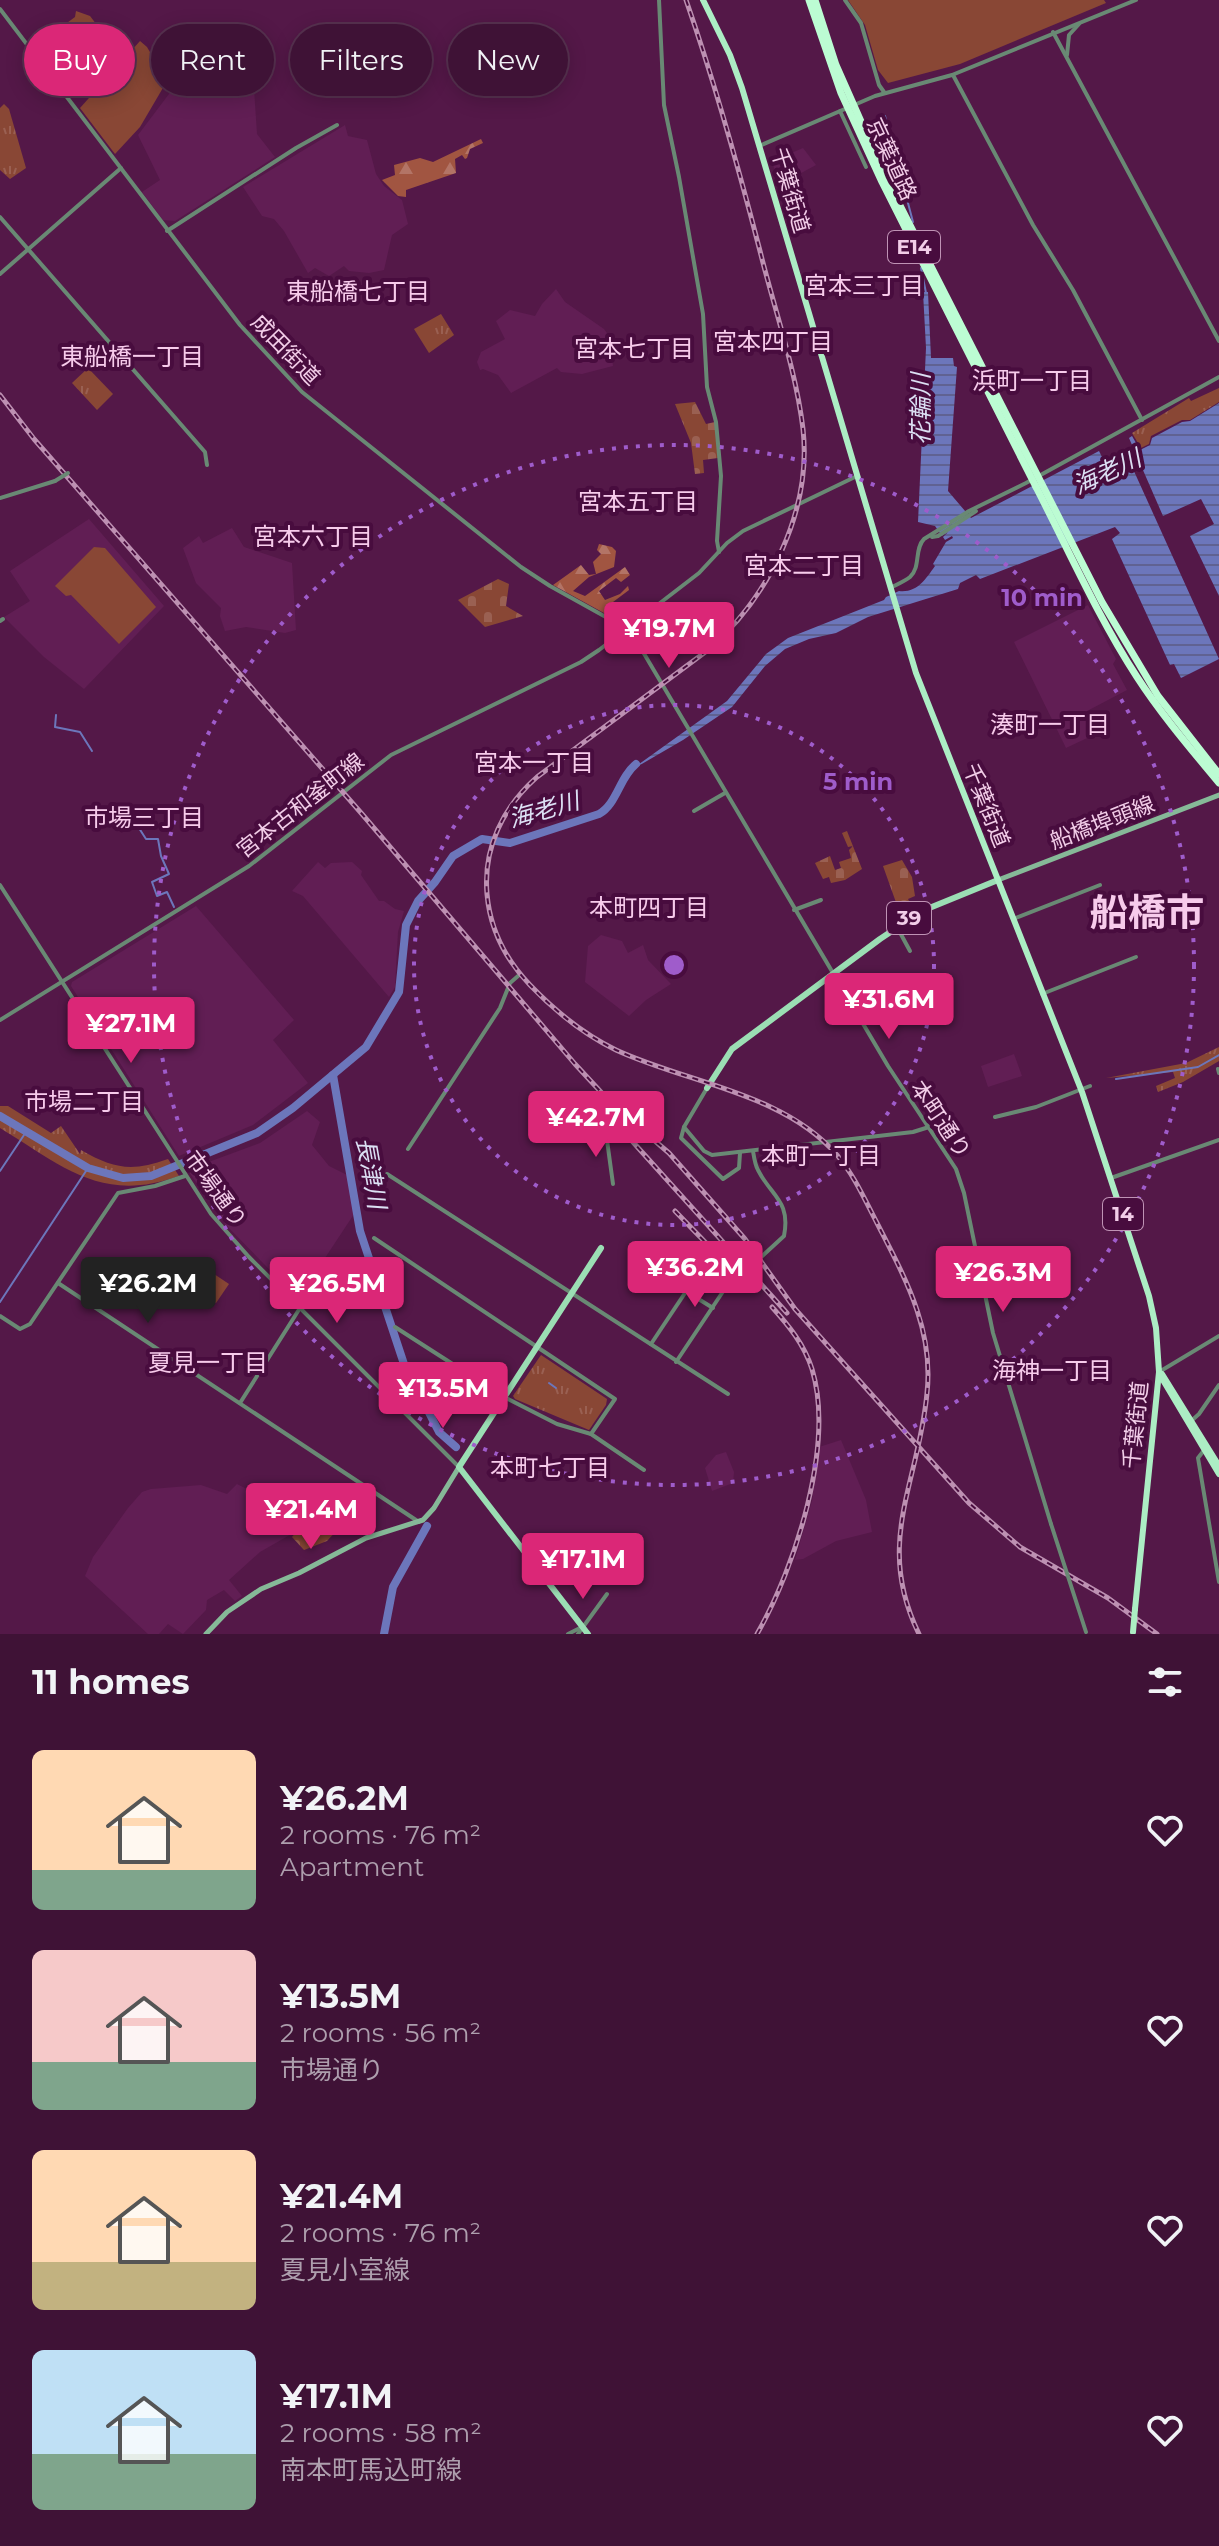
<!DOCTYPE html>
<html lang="en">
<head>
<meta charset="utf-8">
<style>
  body { margin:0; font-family:Montserrat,"Noto Sans JP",sans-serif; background:#461b3e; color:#f1f3f6; height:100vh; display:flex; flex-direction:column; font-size:30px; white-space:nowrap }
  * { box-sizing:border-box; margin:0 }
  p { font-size:26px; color:#ad9ead }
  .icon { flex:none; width:44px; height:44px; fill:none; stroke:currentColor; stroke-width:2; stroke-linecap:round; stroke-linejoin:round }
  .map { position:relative; height:1634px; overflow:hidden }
  .sheet { display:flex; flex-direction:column; background:#3f1236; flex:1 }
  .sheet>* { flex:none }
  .top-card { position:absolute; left:24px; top:24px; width:800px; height:72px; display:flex; gap:16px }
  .price { position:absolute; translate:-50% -68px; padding:0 18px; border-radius:8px; background:#db2777; color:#fff; font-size:26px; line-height:52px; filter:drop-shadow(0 2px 4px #0008) }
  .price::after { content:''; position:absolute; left:50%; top:48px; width:24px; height:18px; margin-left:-12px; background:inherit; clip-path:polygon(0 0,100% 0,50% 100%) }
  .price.selected { background:#222; color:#fff }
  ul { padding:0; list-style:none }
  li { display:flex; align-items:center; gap:24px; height:200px; padding:0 32px }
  li span { display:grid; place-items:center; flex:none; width:224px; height:160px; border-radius:12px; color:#555 }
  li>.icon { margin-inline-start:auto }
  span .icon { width:96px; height:96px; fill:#fffc; stroke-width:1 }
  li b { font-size:34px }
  h2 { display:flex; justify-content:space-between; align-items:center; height:96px; padding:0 32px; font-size:34px }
  .pill { padding:0 28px; border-radius:36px; background:#3f1236; box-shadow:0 4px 20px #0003,0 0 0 2px #583251; font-size:28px; line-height:72px }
  .pill.selected { background:#db2777; color:#fff }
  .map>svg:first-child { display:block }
  .built { fill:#611e54 }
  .grass { fill:url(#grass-tufts) }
  .forest { fill:url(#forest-firs) }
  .cemetery { fill:url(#cemetery-stones) }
  .garden { fill:#894735 }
  .water { fill:url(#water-rules) }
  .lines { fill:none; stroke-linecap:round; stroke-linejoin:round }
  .stream { stroke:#6c76bb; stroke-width:2 }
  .river { stroke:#6c76bb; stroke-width:8 }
  .tertiary-tunnel { stroke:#6c3360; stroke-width:4; stroke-dasharray:4 2; stroke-linecap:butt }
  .tertiary { stroke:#698974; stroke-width:4 }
  .secondary { stroke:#86b998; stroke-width:5 }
  .primary { stroke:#9bdeb4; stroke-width:6 }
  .trunk { stroke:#acedc4; stroke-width:6 }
  .motorway { stroke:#bcfcd3; stroke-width:7 }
  .rail-casing { stroke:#bd90b2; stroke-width:5 }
  .rail { stroke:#480c3e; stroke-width:2; stroke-dasharray:6; stroke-linecap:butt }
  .tertiary-bridge { stroke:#698974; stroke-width:4 }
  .trunk-bridge { stroke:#acedc4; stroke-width:6 }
  .motorway-bridge { stroke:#bcfcd3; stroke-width:7 }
  .ring { fill:none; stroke:#9f5ccb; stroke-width:4; stroke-dasharray:4 8 }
  .labels { text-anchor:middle; stroke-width:8; stroke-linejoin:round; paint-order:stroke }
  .shield { fill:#480c3e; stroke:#bf93b5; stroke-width:2 }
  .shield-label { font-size:20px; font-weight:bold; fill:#f2cde8 }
  .street-label { font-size:22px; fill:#f2cde8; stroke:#480c3e }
  .neighbourhood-label { font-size:24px; fill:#f7cbeb; stroke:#480c3e }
  .water-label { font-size:24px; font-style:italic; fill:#dce0f4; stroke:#480c3e }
  .town-label { font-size:38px; font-weight:bold; fill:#f7cbeb; stroke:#480c3e }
  .centre { fill:#9f5ccb; stroke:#480c3e; stroke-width:4 }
  .ring-label { font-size:24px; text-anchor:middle; font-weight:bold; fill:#9f5ccb; stroke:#480c3e; stroke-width:8; stroke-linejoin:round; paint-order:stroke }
</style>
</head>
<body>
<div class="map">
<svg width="1219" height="1634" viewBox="0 0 1219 1634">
  <defs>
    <pattern id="grass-tufts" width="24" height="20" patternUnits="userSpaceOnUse" patternTransform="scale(2)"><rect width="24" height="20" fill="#894735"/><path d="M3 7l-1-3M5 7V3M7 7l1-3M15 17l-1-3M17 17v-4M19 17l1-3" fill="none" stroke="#9a6052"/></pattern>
    <pattern id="forest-firs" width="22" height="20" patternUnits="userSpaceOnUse" patternTransform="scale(2)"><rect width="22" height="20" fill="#a15541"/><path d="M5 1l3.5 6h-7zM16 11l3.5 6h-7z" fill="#b37466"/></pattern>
    <pattern id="cemetery-stones" width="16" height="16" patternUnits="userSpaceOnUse" patternTransform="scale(2)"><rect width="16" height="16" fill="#894735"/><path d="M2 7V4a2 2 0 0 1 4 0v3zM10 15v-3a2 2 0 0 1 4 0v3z" fill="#9a6052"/></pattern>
    <pattern id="water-rules" width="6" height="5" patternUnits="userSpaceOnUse" patternTransform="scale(2)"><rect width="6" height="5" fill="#6c76bb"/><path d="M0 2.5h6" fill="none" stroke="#606292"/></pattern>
  </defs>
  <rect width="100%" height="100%" fill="#541848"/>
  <g class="built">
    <polygon points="236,76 254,89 257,134 275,157 175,221 163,220 142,192 160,180 138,135 175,86 215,88 231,83"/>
    <polygon points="345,125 348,136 367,140 376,174 384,186 402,200 408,224 392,235 384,270 369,273 349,271 344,266 329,276 315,268 308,273 284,231 274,219 262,216 243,187"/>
    <polygon points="803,148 816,165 779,185 772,161"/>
    <polygon points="556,289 565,302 604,329 609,336 613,366 582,374 561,372 557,368 511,393 498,375 483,369 480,370 477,362 481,352 505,339 496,321 510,310 535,316 542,304"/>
    <polygon points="89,519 164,606 84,689 44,657 4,617 30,601 10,571"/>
    <polygon points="232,528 244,547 292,563 296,630 285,633 246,627 225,631 220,616 221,608 196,583 183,548 199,536 203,543"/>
    <polygon points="1088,605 1116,659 1113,664 1127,690 1089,710 1100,732 1066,748 1014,642"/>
    <polygon points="318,862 325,868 331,863 352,862 362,871 361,875 379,901 384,901 395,909 404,911 398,932 395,987 389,997 303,896 292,891"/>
    <polygon points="196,906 294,1020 273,1040 308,1083 253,1125 179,1156 71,986 72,982"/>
    <polygon points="601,935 622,941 628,953 643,945 648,960 671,984 646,1000 629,1016 585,982 588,946"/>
    <polygon points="1014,1054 1022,1076 988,1087 981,1066"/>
    <polygon points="307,1111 320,1122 312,1145 329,1166 347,1175 354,1214 300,1296 296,1297 225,1224 189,1172 195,1167 260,1143"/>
    <polygon points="841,1440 866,1500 872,1532 836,1541 803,1559 795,1560 812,1501 819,1447"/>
    <polygon points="726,1452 734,1472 733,1483 712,1491 705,1468 716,1455"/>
    <polygon points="237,1484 303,1518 288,1536 260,1552 229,1580 242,1596 235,1601 224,1590 207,1600 206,1610 183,1634 168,1624 159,1634 148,1634 85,1576 93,1557 128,1508 142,1492 151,1489 201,1485 227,1494"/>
  </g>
  <g class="grass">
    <polygon points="76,11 90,16 119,54 94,85 91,84 52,34 75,17"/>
    <polygon points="4,104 9,109 26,168 10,179 0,170 0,108"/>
    <polygon points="441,314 454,335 429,353 414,329"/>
    <polygon points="88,368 113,394 97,410 72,383"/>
    <polygon points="1219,388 1219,402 1190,420 1182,420 1151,436 1149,444 1141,448 1132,433 1189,398 1191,401"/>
    <polygon points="1219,1047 1219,1061 1183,1082 1158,1092 1156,1086 1175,1078 1173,1072 1106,1078 1186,1063"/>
    <path d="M0 1106H8L51 1133 61 1126 80 1154 81 1150C114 1169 132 1172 168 1159L179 1176C101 1204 63 1166 0 1128Z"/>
    <polygon points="202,1266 229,1284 216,1303 190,1285"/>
    <polygon points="541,1355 607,1399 606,1405 589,1430 515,1399 513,1396"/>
  </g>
  <g class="forest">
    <polygon points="481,139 483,143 470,149 467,158 465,159 462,155 455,159 456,173 406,190 406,197 398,196 382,180 395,175 394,165 420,158 433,162"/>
    <polygon points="599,544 612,547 616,551 614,567 589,577 573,591 585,596 625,567 630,575 621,582 616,578 599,591 605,600 620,594 628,586 629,590 605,608 611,614 616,612 624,624 553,585 581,565 589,575 596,574 593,562 601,554 597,550"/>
  </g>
  <g class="cemetery">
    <polygon points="695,402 706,424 715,422 718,458 703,460 704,473 695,474 691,443 675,404"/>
    <polygon points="498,579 509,584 506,606 523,616 485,627 458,600"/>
    <polygon points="847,831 862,869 845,880 831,883 829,877 823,879 815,863 830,856 835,870 841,868 839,862 851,858 849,850 853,846 848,847 842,833"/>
    <polygon points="902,860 912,877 915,896 908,899 910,903 898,908 883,866"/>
    <polygon points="317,1516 339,1528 327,1541 304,1550 292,1537 306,1521"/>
  </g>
  <g class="garden">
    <polygon points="848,0 1104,0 1106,3 960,64 888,83 878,70 865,25"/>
    <polygon points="140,41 147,47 167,81 140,127 115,154 80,108"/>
    <polygon points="94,547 105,548 156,607 119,644 71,595 66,596 55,586"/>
  </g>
  <g class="water">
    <path d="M923 292H928L931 358H953L954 366 957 367 948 491 971 518 1099 451 1113 479 1133 469 1219 659 1181 678 1174 664 1170 665 1112 539 1120 533 1115 527 980 579 976 575 960 583 958 589 868 617 836 633 809 639 785 649 765 666 732 707 683 740 628 772 727 701 766 654 788 638 884 600 886 597 899 591C917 593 925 580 935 566L933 564 946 542 953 538 952 536 945 540 943 537 948 532 942 536 935 526 918 522 926 348Z"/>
    <polygon points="1219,403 1219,596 1190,536 1214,524 1201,499 1163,516 1129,438 1132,436 1140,450 1150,445 1152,438 1182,422 1190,421"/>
  </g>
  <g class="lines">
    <g class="stream">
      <polyline points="885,116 913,222"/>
      <polyline points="921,268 926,293"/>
      <polyline points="56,715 55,727 80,732 92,751"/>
      <polyline points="126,816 130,823 137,825 146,839 158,839 161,856 169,874 152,882 157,896 167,892 174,907"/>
      <polyline points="1116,1079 1198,1067 1219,1055"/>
      <polyline points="0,1171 26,1132"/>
      <polyline points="0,1302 88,1168"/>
      <polyline points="549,1383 556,1388"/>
    </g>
    <g class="river">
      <polyline points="333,1075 360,1231 404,1364 439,1432 456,1447"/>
      <path d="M0 1116 88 1168 123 1178 151 1176 257 1133 293 1108 366 1047 399 992 406 925 418 901 435 882 453 856 482 839 510 843 599 814C617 804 619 778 636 764"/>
      <polyline points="384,1634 393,1587 427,1526"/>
    </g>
    <polyline class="tertiary-tunnel" points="736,1278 759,1259"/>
    <g class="tertiary">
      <polyline points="659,0 664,105 679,177 703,314 707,387 716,422 721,476 717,541 719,552"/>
      <polyline points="845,0 861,23 879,85 884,92"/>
      <polyline points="0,9 240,325 302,392 521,567 550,586 622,626 633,635 888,1066 956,1169 964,1193 993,1333 1051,1524"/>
      <polyline points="1053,32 1219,341"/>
      <polyline points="1067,55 1069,35 1079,24"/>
      <polyline points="953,75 1033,225 1073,290 1142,420"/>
      <polyline points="840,111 866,167"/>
      <polyline points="759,146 875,96 952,75 1136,0"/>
      <polyline points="0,217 205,452 207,465"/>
      <polyline points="167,231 296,148 337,125"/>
      <polyline points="0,274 121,168"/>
      <polyline points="0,498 55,481"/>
      <polyline points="932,537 938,536 976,511"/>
      <path d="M892 587C898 584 905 581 910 577 921 567 914 549 924 539L969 511 1026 483 1219 377"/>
      <polyline points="0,621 3,619"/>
      <polyline points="694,811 725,793"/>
      <polyline points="0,885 211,1214 249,1257 459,1467"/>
      <polyline points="794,910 821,900"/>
      <polyline points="1013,919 1100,885"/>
      <polyline points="897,927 910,951"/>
      <polyline points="1042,994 1136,957"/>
      <polyline points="0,1020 249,866 391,755 581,662 599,650 699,573 727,543 743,531 857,476"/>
      <polyline points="1218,1069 1219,1073"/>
      <polyline points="707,1088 684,1127 681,1138 723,1179 739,1168 740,1153"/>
      <polyline points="995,1117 1036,1107 1090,1086"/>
      <polyline points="684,1127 704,1151 712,1155 913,1132 929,1127"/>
      <polyline points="606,1133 613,1184"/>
      <polyline points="408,1149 500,1008 510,983 518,976"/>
      <path d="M753 1151C754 1157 755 1165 758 1170 771 1196 791 1201 784 1236L759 1259"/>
      <polyline points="387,1174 728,1394"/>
      <polyline points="1111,1178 1219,1140"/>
      <polyline points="374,1238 615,1399 591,1434"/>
      <polyline points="645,1266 713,1308"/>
      <polyline points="58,1283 419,1522"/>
      <polyline points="0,1316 20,1329 30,1324 118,1193 155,1186 185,1176"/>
      <polyline points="395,1327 504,1397 557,1424 591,1434 644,1470"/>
      <polyline points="651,1344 709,1257"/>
      <polyline points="676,1362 724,1290 736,1278"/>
      <polyline points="1159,1372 1219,1336"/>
      <polyline points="240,1403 300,1308"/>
      <polyline points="1190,1422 1199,1414 1219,1385"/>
      <polyline points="1205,1449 1198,1458 1219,1582"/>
      <polyline points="568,1634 580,1628"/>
      <polyline points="578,1634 607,1594"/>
    </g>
    <g class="secondary">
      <polyline points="998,880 1219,795"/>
      <polyline points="206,1634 227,1612 261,1589 299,1573 366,1538 423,1520 434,1508 459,1467"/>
    </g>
    <g class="primary">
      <polyline points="707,1088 732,1049 880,939 922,911 998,880"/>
      <polyline points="588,1634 459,1467 601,1248"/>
    </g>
    <g class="trunk">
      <polyline points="703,0 730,55 742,88 916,673 1082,1092 1149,1296 1156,1328 1159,1372 1135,1609"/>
      <polyline points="1162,1374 1219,1466"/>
      <polyline points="1160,1375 1219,1474"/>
    </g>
    <path class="motorway" d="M1036 487C1069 551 1098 617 1137 677 1161 714 1190 748 1219 783"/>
    <defs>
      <g id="rail">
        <path d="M686 0C715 83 738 166 760 251 774 308 796 370 803 429 812 511 769 597 708 650L537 777C503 807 483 848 487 894 490 929 506 960 530 985 555 1011 583 1034 616 1050 687 1083 784 1093 837 1155 854 1175 865 1200 877 1223 905 1278 934 1329 927 1393 919 1483 874 1542 919 1634"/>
        <polyline points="0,395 34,439 362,814 575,1064 612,1104 669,1153 745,1239 795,1309 969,1503 1020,1547 1108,1598 1157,1634"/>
        <polyline points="605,1111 787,1313"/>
        <polyline points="675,1211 739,1277"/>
        <path d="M757 1634C795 1568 835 1445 812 1369 804 1344 789 1326 772 1307"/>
      </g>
    </defs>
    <use href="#rail" class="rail-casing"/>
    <use href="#rail" class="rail"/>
    <g class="tertiary-bridge">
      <polyline points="55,481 68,473"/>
      <polyline points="1051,1524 1086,1632"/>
    </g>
    <polyline class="trunk-bridge" points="1133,1632 1135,1609"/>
    <g class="motorway-bridge">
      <polyline points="809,0 841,93 882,182 1036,487"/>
      <polyline points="815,0 836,65 886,178 1102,602 1158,696 1219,774"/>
    </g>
  </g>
  <g class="ring">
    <circle cx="674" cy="965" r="260"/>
    <circle cx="674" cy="965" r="520"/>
  </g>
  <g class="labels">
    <g class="shield">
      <rect x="888" y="231" width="52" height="32" rx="6"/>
      <rect x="887" y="902" width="44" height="32" rx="6"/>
      <rect x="1103" y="1198" width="40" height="32" rx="6"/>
    </g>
    <g class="shield-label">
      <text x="914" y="254">E14</text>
      <text x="909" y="925">39</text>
      <text x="1123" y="1221">14</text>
    </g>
    <g class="street-label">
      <text transform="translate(892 159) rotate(65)" y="8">京葉道路</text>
      <text transform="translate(791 190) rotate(74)" y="8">千葉街道</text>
      <text transform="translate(286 349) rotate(46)" y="8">成田街道</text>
      <text transform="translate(300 805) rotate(-38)" y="8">宮本古和釜町線</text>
      <text transform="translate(987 805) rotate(68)" y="8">千葉街道</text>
      <text transform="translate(1102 822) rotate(-21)" y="8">船橋埠頭線</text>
      <text transform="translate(941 1119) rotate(56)" y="8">本町通り</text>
      <text transform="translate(216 1189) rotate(54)" y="8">市場通り</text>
      <text transform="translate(1135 1425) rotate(-84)" y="8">千葉街道</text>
    </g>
    <g class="neighbourhood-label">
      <text x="864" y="294">宮本三丁目</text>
      <text x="358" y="300">東船橋七丁目</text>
      <text x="773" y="350">宮本四丁目</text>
      <text x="634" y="357">宮本七丁目</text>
      <text x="132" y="365">東船橋一丁目</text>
      <text x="1032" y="389">浜町一丁目</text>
      <text x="638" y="510">宮本五丁目</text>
      <text x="313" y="545">宮本六丁目</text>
      <text x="804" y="574">宮本二丁目</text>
      <text x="1050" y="733">湊町一丁目</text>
      <text x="534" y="771">宮本一丁目</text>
      <text x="144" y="826">市場三丁目</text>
      <text x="649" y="916">本町四丁目</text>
      <text x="84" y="1110">市場二丁目</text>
      <text x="821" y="1164">本町一丁目</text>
      <text x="208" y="1371">夏見一丁目</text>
      <text x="1052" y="1379">海神一丁目</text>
      <text x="550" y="1476">本町七丁目</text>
    </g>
    <g class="water-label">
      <text transform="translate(921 409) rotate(-90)" y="8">花輪川</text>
      <text transform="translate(1107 472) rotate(-25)" y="8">海老川</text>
      <text transform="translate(544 810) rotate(-16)" y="8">海老川</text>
      <text transform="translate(371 1173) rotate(80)" y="8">長津川</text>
    </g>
    <g class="town-label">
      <text x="1147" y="926">船橋市</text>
    </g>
  </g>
  <circle cx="674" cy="965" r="12" class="centre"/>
  <g class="ring-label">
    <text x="1042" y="606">10 min</text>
    <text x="858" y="790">5 min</text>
  </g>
</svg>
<b class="price" style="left:669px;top:670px">¥19.7M</b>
<b class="price" style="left:889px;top:1041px">¥31.6M</b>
<b class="price" style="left:131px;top:1065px">¥27.1M</b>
<b class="price" style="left:596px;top:1159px">¥42.7M</b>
<b class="price" style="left:695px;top:1309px">¥36.2M</b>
<b class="price" style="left:1003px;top:1314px">¥26.3M</b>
<b class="price selected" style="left:148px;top:1325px">¥26.2M</b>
<b class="price" style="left:337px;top:1325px">¥26.5M</b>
<b class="price" style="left:443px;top:1430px">¥13.5M</b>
<b class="price" style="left:311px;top:1551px">¥21.4M</b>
<b class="price" style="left:583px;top:1601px">¥17.1M</b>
<div class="top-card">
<a class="pill selected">Buy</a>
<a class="pill">Rent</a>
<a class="pill">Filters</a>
<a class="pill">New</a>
</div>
</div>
<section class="sheet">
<h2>11 homes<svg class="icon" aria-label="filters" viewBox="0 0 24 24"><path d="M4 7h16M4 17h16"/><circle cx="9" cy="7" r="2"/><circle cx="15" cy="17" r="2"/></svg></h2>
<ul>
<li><span style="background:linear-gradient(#ffd9b3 75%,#7fa58c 0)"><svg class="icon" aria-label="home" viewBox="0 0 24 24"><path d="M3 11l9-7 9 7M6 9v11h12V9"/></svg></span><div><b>¥26.2M</b><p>2 rooms · 76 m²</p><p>Apartment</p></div><svg class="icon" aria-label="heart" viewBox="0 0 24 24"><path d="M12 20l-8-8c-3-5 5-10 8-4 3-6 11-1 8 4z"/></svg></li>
<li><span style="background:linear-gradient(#f6c9c9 70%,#7fa58c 0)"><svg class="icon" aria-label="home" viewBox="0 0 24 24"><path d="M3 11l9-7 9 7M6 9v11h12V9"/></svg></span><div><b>¥13.5M</b><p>2 rooms · 56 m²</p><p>市場通り</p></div><svg class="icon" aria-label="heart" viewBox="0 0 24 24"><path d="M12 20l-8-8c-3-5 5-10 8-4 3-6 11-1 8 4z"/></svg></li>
<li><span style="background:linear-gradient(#ffd9b3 70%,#c2b280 0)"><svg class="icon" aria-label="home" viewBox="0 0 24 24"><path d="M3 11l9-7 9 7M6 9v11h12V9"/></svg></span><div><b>¥21.4M</b><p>2 rooms · 76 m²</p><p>夏見小室線</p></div><svg class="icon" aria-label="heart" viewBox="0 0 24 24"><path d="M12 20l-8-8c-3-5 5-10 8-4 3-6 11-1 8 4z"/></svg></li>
<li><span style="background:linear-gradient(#bfe0f5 65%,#7fa58c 0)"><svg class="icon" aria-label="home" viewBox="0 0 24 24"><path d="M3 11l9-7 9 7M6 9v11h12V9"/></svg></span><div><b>¥17.1M</b><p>2 rooms · 58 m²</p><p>南本町馬込町線</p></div><svg class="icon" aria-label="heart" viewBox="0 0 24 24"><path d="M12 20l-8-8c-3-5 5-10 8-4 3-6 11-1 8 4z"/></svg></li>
</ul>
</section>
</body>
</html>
